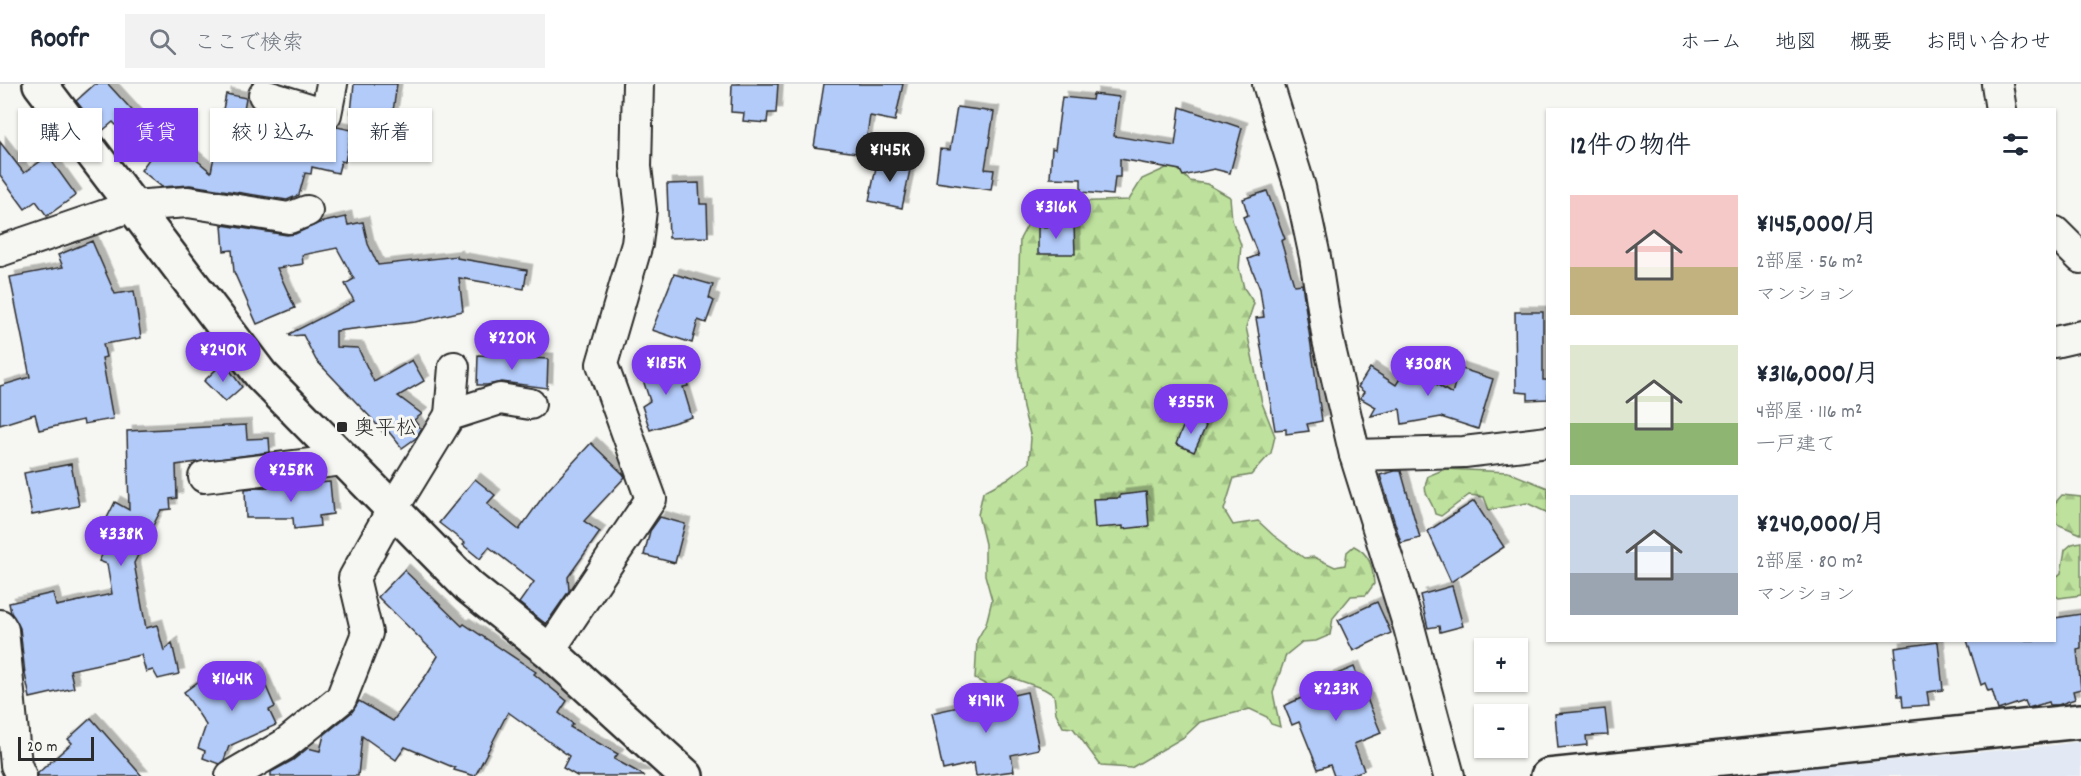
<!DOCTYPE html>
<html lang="ja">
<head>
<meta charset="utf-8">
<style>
  body { margin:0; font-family:Dekko,"Klee One",sans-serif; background:#f2f2f3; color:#1f2937; height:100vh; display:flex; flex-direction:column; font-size:22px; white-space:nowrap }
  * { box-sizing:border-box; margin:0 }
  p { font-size:20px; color:#747a83 }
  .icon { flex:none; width:33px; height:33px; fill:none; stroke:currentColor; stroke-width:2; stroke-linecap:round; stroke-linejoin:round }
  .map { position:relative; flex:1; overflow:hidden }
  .side { position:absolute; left:1546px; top:24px; width:510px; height:534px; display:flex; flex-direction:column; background:#fff; border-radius:0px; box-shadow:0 2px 4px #0004 }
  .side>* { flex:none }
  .top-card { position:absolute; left:18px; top:24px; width:570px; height:54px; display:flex; gap:12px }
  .buttons { position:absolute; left:1474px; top:554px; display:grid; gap:12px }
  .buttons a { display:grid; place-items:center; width:54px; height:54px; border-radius:0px; background:#fff; box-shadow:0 2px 4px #0004; font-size:30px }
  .scale { position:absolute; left:18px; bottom:15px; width:76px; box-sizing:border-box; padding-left:6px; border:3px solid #2b2b2b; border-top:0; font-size:16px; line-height:21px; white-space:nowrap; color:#2b2b2b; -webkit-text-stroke:4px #f6f6f2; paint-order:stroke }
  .price { position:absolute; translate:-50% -51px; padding:0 14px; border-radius:21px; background:#7c3aed; color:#fff; font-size:20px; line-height:39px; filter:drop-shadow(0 2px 3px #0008) }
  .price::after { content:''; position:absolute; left:50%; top:36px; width:18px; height:14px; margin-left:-9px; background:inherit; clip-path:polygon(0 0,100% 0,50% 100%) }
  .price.on { background:#222; color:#fff }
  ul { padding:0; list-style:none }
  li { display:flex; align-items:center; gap:18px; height:150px; padding:0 24px }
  li span { display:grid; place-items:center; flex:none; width:168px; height:120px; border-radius:0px; color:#555 }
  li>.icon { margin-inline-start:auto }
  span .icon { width:72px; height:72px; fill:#fffc; stroke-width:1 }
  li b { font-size:26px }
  h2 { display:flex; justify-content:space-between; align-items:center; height:72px; padding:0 24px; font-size:26px }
  .tag { padding:0 21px; border-radius:0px; background:#fff; box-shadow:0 2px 4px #0004; font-size:21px; line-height:54px }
  .tag.on { background:#7c3aed; color:#fff }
  header { display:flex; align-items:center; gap:36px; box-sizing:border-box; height:84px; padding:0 30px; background:#fff; border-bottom:2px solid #e0e1e3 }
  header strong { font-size:28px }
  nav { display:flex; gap:33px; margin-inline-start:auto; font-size:21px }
  .search { width:420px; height:54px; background:#f2f2f3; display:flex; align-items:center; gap:15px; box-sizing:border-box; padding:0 21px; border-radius:0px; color:#747a83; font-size:22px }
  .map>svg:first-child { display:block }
  .built { fill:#e2e9f4 }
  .forest { fill:url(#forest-firs); stroke:#748664; stroke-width:1.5 }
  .building { fill:#b3cbf9; stroke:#2b2b2b; stroke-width:1.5; filter:url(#shadow) }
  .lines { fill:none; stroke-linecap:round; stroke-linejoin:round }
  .street-casing { stroke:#2b2b2b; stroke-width:34 }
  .secondary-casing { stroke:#2b2b2b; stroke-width:38 }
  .street { stroke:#f6f6f2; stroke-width:30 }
  .secondary { stroke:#f6f6f2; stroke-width:33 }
  .poi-dot { fill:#2b2b2b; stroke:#f6f6f2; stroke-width:2 }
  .labels { text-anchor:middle; stroke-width:6; stroke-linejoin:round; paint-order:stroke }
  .poi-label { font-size:21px; fill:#2b2b2b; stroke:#f6f6f2; text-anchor:start }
</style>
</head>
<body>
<header>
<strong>Roofr</strong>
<div class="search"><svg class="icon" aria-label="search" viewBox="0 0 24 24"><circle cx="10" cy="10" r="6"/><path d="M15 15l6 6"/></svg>ここで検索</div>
<nav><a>ホーム</a><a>地図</a><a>概要</a><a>お問い合わせ</a></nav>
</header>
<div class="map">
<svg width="2081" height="692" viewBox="0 0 2081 692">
  <defs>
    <pattern id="forest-firs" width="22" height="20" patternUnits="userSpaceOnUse" patternTransform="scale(1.5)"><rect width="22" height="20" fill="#bee29d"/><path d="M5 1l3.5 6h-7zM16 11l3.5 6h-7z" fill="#a3c287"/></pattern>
    <filter id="shadow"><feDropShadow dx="5.5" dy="-5.5" stdDeviation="0" flood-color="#0004"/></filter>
  </defs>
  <rect width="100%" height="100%" fill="#f6f6f2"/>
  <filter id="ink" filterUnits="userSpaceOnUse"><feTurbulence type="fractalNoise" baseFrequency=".0167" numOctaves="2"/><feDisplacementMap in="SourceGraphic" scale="12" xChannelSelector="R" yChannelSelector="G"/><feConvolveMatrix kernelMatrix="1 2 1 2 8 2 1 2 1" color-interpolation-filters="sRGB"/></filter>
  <g filter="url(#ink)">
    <polygon class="built" points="2081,657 2081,692 1723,692 2054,661"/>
    <g class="forest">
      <path d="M1173 81 1190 97 1207 100 1230 113 1232 136 1241 161 1239 184 1244 204 1254 219 1246 243 1262 319 1275 352 1271 369 1251 391 1234 394 1224 426 1233 441 1258 437 1273 451 1304 474 1314 473 1335 483 1345 481 1347 468 1354 462C1370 470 1373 483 1374 500L1366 511 1351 512 1333 534 1330 551 1316 557 1302 558 1286 571 1273 609 1280 643 1271 640 1267 633 1250 625 1200 638 1184 653 1131 684 1101 682 1073 644 1063 643 1056 629 1054 611 1044 605 1010 593 991 603 975 595 977 556 986 540 992 516 985 491V460L978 431 983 408 1009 394 1029 379 1031 354 1023 324 1016 267 1020 155 1029 138 1053 130 1069 118 1129 116 1142 95Z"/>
      <path d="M1445 385 1508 388 1548 404V429L1527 419 1489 426 1484 413 1469 411 1441 432 1435 430C1432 414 1420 411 1428 392Z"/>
      <polygon points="2062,411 2081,413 2081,450 2057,440 2055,436 2055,419"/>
      <polygon points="2081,458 2081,511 2059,514 2055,511 2055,494 2061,489 2065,466 2072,460"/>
    </g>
    <g class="building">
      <polygon points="95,0 108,0 162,59 168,52 211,88 226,10 246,14 244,25 251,28 268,30 321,46 330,47 337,43 352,46 345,78 341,77 338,89 312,83 311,90 305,89 299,111 287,116 190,101 162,103 141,86 149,75 113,38 101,48 76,17"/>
      <polygon points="354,0 397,0 392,34 351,29"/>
      <polygon points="732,0 778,0 776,29 768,29 767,39 743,37 744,29 731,28"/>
      <polygon points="824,0 903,0 895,37 870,32 864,70 814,63"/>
      <polygon points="1093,10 1119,13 1114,52 1175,62 1180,23 1242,44 1230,89 1214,85 1183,92 1180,86 1120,75 1120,93 1115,93 1113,111 1081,108 1081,95 1050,94 1052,64 1055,65 1062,13 1092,16"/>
      <polygon points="957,23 994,28 985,85 994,86 991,106 936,98 940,65 950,66"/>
      <polygon points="0,58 24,89 48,72 76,111 47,132 36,117 25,125 0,91"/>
      <polygon points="878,74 911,81 902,124 869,117"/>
      <polygon points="699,99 700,120 707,120 708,153 669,154 667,100"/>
      <polygon points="1267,107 1285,155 1281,157 1294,201 1302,200 1322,337 1307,340 1309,347 1286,350 1286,345 1275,346 1256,234 1264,233 1260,205 1248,175 1258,171 1243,133 1248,131 1243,115"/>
      <polygon points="346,133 348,141 363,138 368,160 378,181 457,172 457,174 527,186 524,205 459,194 463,227 415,238 336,247 336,263 358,264 374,298 412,276 424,297 398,312 422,330 414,336 421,345 416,354 402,364 389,348 385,351 372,335 316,276 303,251 290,252 289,250 354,217 345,200 354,195 337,164 302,171 303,180 277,184 295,224 257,240 234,188 232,166 224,167 222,141 287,151 295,150 319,139"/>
      <polygon points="1074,142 1075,170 1038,170 1038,143"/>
      <polygon points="92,157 115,210 134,207 141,254 103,260 106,273 102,274 113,335 84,340 83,336 39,346 35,330 0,341 0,302 30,293 10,193 63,183 58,171"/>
      <polygon points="674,190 713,201 709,214 714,217 706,239 698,236 692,259 652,246"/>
      <polygon points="1515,228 1543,228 1543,296 1548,296 1548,315 1528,316 1528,309 1516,308"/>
      <polygon points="478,271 548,275 547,304 502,298 487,301 477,301"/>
      <polygon points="681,277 688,302 683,303 692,333 650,346 642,322 650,317 641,290"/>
      <polygon points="224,278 242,303 225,318 204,297"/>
      <polygon points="1408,282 1452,310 1459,284 1493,295 1478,345 1441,333 1402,340 1400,325 1371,332 1376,323 1360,314 1364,308 1358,303 1370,284 1396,301"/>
      <polygon points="1187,333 1206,342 1194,368 1176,360"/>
      <polygon points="246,341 247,355 269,354 270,368 176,381 177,414 170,415 171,425 161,426 134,479 146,544 157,541 164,567 172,559 179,590 158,595 153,586 146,588 141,571 70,586 74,604 30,614 25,590 20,544 11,529 9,519 53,509 56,522 112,510 107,480 99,477 117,442 106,436 115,418 129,426 127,347"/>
      <polygon points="591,359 623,390 625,393 584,437 600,448 568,493 569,507 546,540 519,519 534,498 489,463 480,475 463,461 465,459 439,439 475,395 495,411 487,420 519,446 547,407"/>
      <polygon points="71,380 79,422 32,431 24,389"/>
      <polygon points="1395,387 1401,387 1420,454 1401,459 1380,391"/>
      <polygon points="330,398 333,430 319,432 320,442 294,445 293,434 246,434 245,405"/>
      <polygon points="1146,408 1149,442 1123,445 1123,442 1095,444 1093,415 1120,414 1120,411"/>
      <polygon points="1474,417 1504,463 1451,498 1428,447"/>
      <polygon points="660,433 685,440 675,479 644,471 650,447"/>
      <polygon points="404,486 462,542 464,540 536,588 534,590 567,617 559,629 573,640 570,643 618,670 614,675 645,692 577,692 563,684 569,672 508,628 475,692 454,686 455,684 405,663 396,676 362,652 358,692 271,692 271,688 293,676 308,664 320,667 324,651 352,628 359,617 393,637 427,590 438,572 378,513"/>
      <polygon points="1452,502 1463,542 1440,548 1439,542 1428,544 1420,511"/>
      <polygon points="1377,518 1391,549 1353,567 1338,536"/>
      <polygon points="2081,530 2081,565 2077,566 2081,605 2073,607 2075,615 2058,621 2050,621 2049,618 2028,624 2025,617 1998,626 1992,606 1988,607 1985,599 1981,601 1967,556 2055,556 2055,534"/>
      <polygon points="1938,558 1943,606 1927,608 1929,621 1903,623 1902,612 1898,612 1894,573 1896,573 1895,564"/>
      <polygon points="257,582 275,623 269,626 276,641 229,662 224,676 219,680 203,674 205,667 198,664 206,641 184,608 202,595 208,604"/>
      <polygon points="1354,583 1381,649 1354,660 1364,686 1349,692 1334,692 1330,681 1318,685 1299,638 1292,641 1284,622 1323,604 1320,597"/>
      <polygon points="1027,608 1039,665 1011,671 1014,687 976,692 974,679 943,686 931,629"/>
      <polygon points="1605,625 1608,651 1586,652 1587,661 1558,664 1555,630"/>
      <polygon points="91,634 142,692 38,692 38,689 72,659 68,655"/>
    </g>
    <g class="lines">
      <defs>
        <g id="street">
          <polyline points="1268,0 1300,103 1315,173 1328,256 1355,371 1409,543 1449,692"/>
          <polyline points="1997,0 2001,26"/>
          <polyline points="264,11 326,30 332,0"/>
          <polyline points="2055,148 2081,174"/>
          <polyline points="0,167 132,122 188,118 289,134 307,127"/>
          <polyline points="2055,258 2081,252"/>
          <polyline points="450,331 454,283"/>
          <polyline points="1355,371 1464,368 1548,358"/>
          <polyline points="204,393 343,376"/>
          <polyline points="0,541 3,546 16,681 21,692"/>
          <polyline points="549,567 651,415 602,280 637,160 641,126 636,83 638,0"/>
          <polyline points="231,692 284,661 341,615 367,549 354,494 392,426 450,331 500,315 530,320"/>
        </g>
        <g id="secondary">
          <polyline points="40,0 261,291 469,503 549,567 686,692"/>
          <polyline points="1548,692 2081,637"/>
        </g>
      </defs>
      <use href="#street" class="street-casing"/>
      <use href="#secondary" class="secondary-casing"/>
      <use href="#street" class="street"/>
      <use href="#secondary" class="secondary"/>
    </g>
  </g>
  <rect class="poi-dot" x="336" y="337" width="12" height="12" rx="3"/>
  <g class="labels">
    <g class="poi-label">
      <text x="354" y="350">奥平松</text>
    </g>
  </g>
</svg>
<div class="buttons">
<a>+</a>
<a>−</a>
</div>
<div class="scale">20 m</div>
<b class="price on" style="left:890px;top:99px">¥145K</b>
<b class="price" style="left:1056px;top:156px">¥316K</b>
<b class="price" style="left:512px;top:287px">¥220K</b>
<b class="price" style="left:223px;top:299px">¥240K</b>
<b class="price" style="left:666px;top:312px">¥185K</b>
<b class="price" style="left:1428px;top:313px">¥308K</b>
<b class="price" style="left:1191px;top:351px">¥355K</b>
<b class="price" style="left:291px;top:419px">¥258K</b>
<b class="price" style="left:121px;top:483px">¥338K</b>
<b class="price" style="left:232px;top:628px">¥164K</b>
<b class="price" style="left:1336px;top:638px">¥233K</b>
<b class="price" style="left:986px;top:650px">¥191K</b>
<div class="top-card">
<a class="tag">購入</a>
<a class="tag on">賃貸</a>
<a class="tag">絞り込み</a>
<a class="tag">新着</a>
</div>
<section class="side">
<h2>12件の物件<svg class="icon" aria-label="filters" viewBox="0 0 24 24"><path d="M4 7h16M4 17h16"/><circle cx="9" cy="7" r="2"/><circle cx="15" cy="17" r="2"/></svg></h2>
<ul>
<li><span style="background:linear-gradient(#f6c9c9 60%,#c2b280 0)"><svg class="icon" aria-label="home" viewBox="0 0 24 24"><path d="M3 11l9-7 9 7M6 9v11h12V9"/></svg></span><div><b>¥145,000/月</b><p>2部屋 · 56 m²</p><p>マンション</p></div></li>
<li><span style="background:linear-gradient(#dfe7d0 65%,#8fb573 0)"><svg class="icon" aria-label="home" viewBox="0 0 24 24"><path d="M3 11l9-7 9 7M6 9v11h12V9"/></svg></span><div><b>¥316,000/月</b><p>4部屋 · 116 m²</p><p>一戸建て</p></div></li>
<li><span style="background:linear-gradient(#c9d6e8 65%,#9aa5b1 0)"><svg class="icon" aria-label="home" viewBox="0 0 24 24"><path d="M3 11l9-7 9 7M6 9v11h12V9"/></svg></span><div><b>¥240,000/月</b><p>2部屋 · 80 m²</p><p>マンション</p></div></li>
</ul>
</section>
</div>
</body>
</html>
